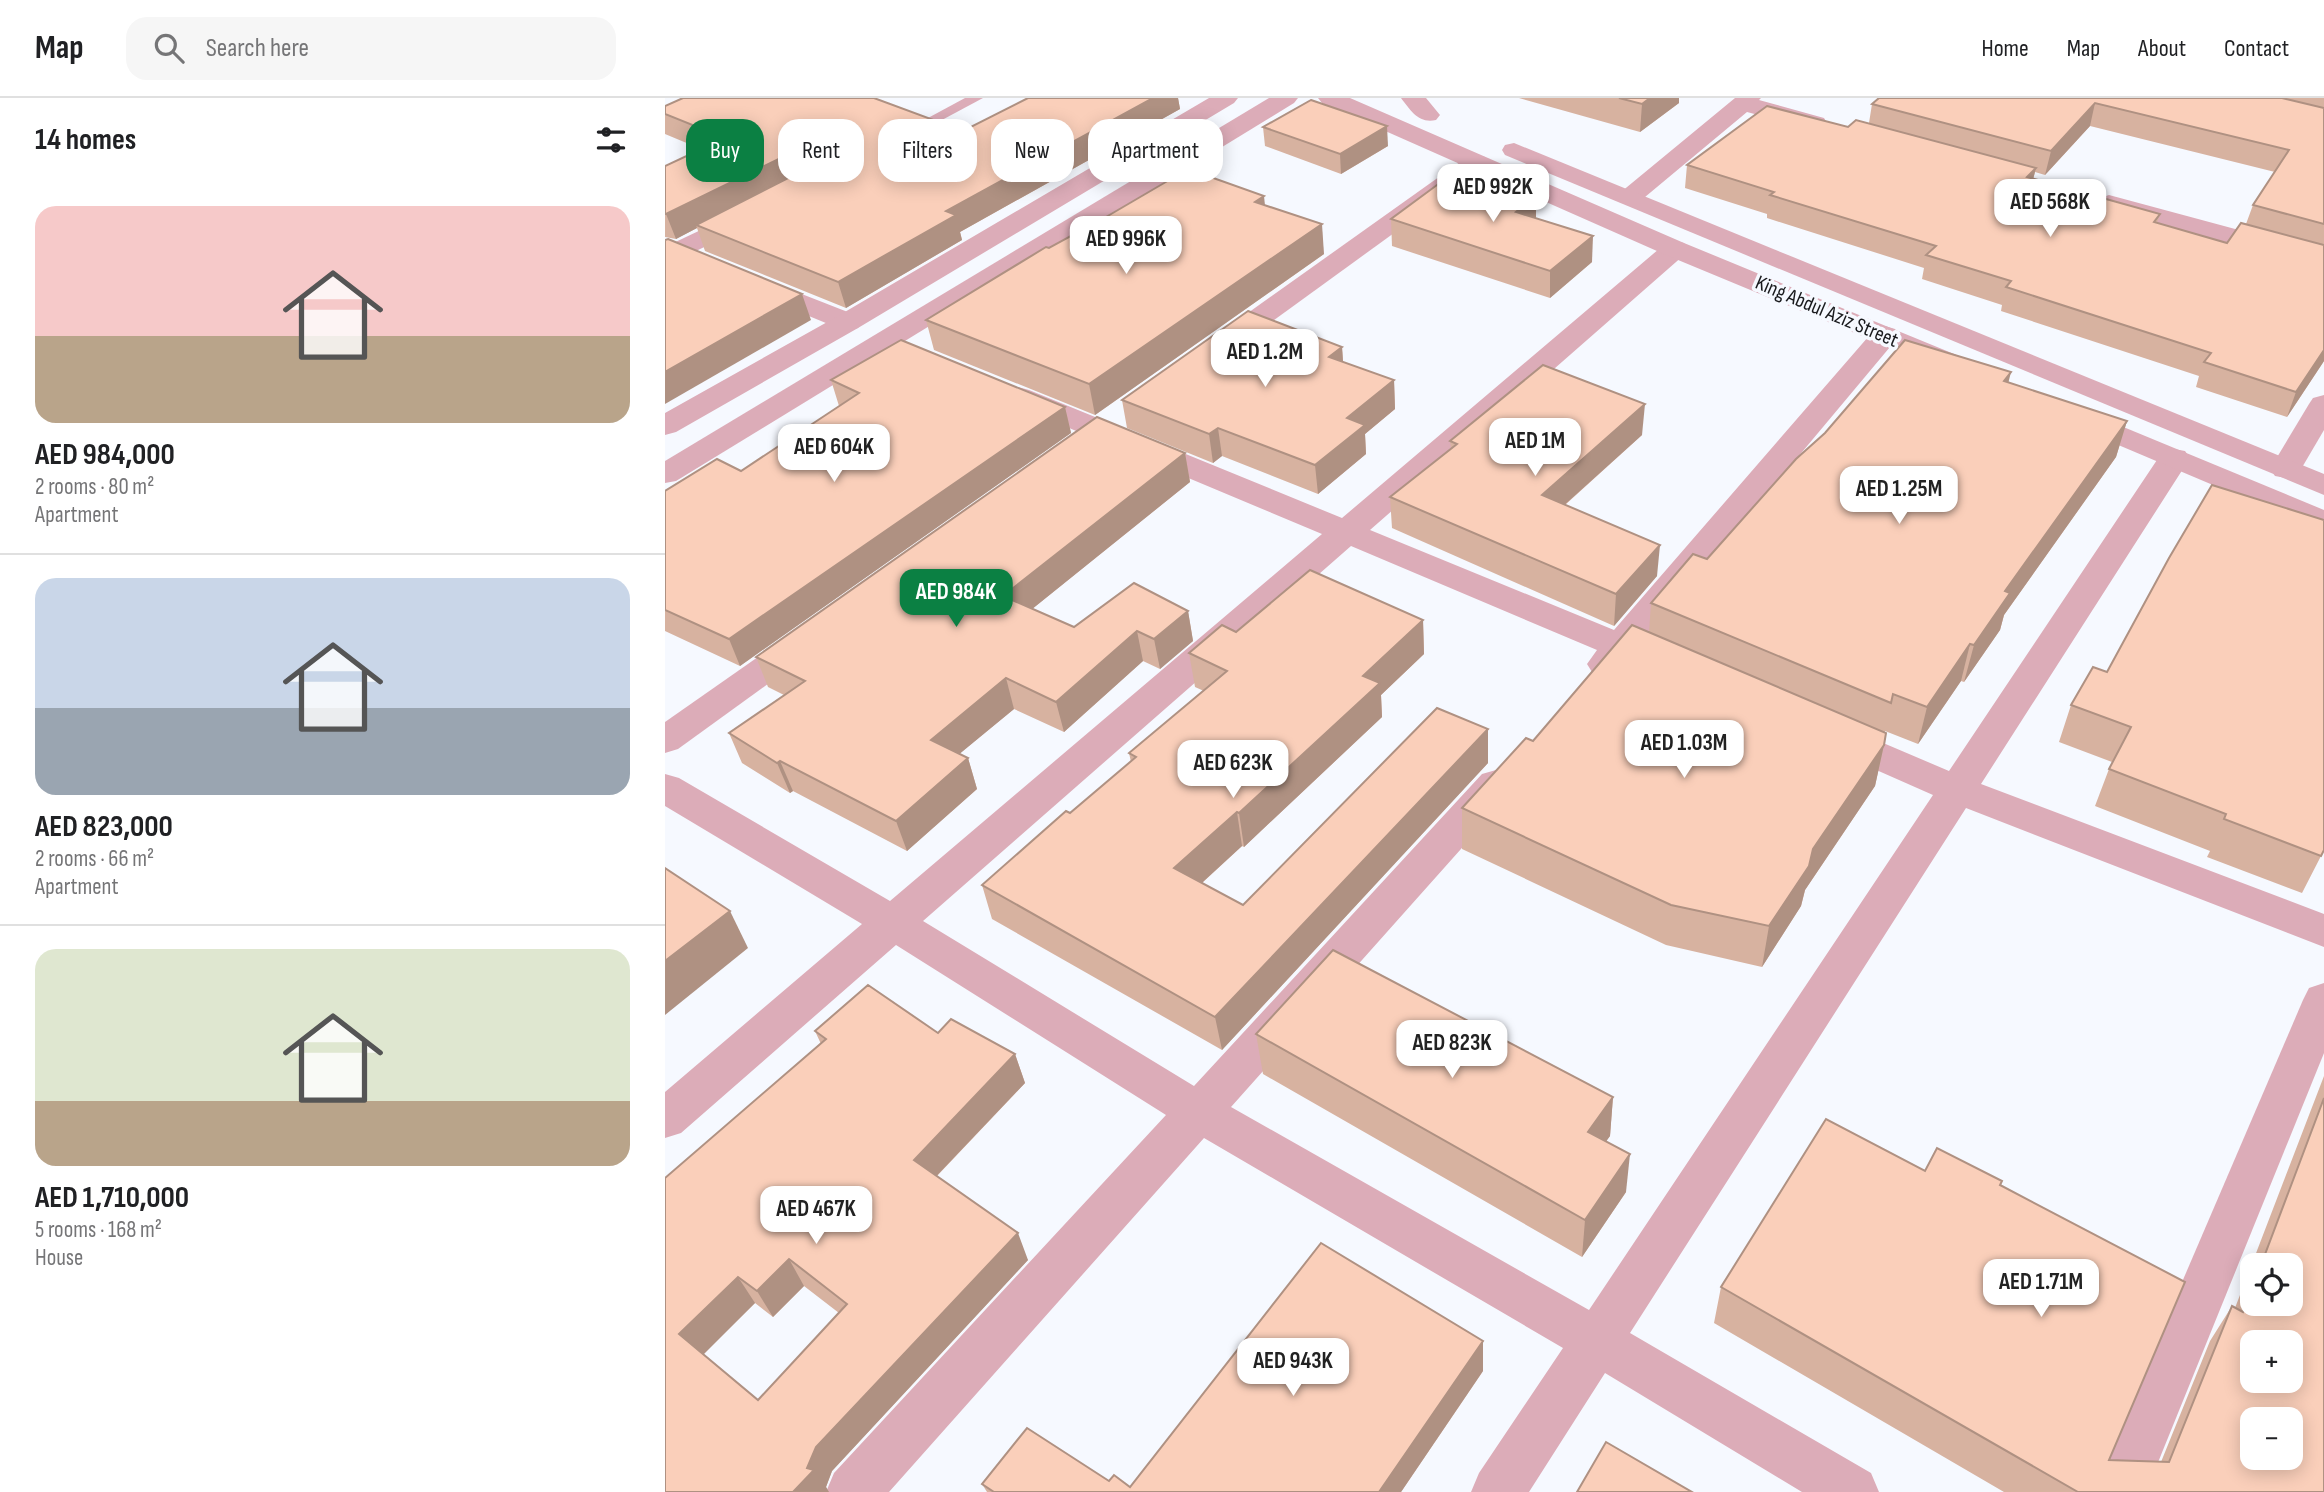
<!DOCTYPE html>
<html lang="en">
<head>
<meta charset="utf-8">
<style>
  body { margin:0; font-family:"Sofia Sans Condensed",sans-serif; background:#f6f6f6; color:#202124; height:100vh; display:flex; flex-direction:column; font-size:26px; white-space:nowrap }
  * { box-sizing:border-box; margin:0 }
  p { font-size:23px; color:#757577 }
  .icon { flex:none; width:38px; height:38px; fill:none; stroke:currentColor; stroke-width:2; stroke-linecap:round; stroke-linejoin:round }
  .map { position:relative; flex:1; overflow:hidden }
  .side { display:flex; flex-direction:column; background:#fff; width:665px }
  .side>* { flex:none }
  .guide { position:absolute; left:21px; top:21px; width:665px; height:63px; display:flex; gap:14px }
  .fabs { position:absolute; left:1575px; top:1155px; display:grid; gap:14px }
  .fabs a { display:grid; place-items:center; width:63px; height:63px; border-radius:14px; background:#fff; box-shadow:0 4px 18px #0003; font-size:35px }
  .price { position:absolute; translate:-50% -60px; padding:0 16px; border-radius:14px; background:#fff; color:#222; font-size:23px; line-height:46px; filter:drop-shadow(0 2px 4px #0008) }
  .price::after { content:''; position:absolute; left:50%; top:42px; width:21px; height:16px; margin-left:-10px; background:inherit; clip-path:polygon(0 0,100% 0,50% 100%) }
  .price.on { background:#0b8043; color:#fff }
  ul { padding:0; list-style:none }
  li { display:grid; align-content:center; gap:14px; height:371px; padding:0 35px }
  li+li { border-top:2px solid #e0e0e0 }
  li span { display:grid; place-items:center; height:217px; border-radius:21px; color:#555 }
  li>.icon { margin-inline-start:auto }
  span .icon { width:126px; height:126px; fill:#fffc; stroke-width:1 }
  li b { font-size:30px }
  h2 { display:flex; justify-content:space-between; align-items:center; height:84px; padding:0 35px; font-size:30px }
  .tag { padding:0 24px; border-radius:21px; background:#fff; box-shadow:0 4px 18px #0003; font-size:24px; line-height:63px }
  .tag.on { background:#0b8043; color:#fff }
  header { display:flex; align-items:center; gap:42px; box-sizing:border-box; height:98px; padding:0 35px; background:#fff; border-bottom:2px solid #e0e0e0 }
  header strong { font-size:33px }
  nav { display:flex; gap:38px; margin-inline-start:auto; font-size:24px }
  .search { width:490px; height:63px; background:#f6f6f6; display:flex; align-items:center; gap:18px; box-sizing:border-box; padding:0 24px; border-radius:21px; color:#757577; font-size:26px }
  main { display:flex; flex:1; min-height:0 }
  .map>svg:first-child { display:block }
  .lines { fill:none; stroke-linecap:round; stroke-linejoin:round }
  .service { fill:#dcacb8; fill-rule:evenodd }
  .minor { fill:#dcacb8; fill-rule:evenodd }
  .tertiary { fill:#dcacb8; fill-rule:evenodd }
  .wall { fill:#d7b2a0; fill-rule:evenodd }
  .shaded-wall { fill:#af9182 }
  .building { fill:#facfba; stroke:#af9182; stroke-width:2; fill-rule:evenodd }
  .labels { text-anchor:middle; stroke-width:7; stroke-linejoin:round; paint-order:stroke }
  .far-street-label { font-size:21px; fill:#191a1d; stroke:#f6f9ff }
</style>
</head>
<body>
<header>
<strong>Map</strong>
<div class="search"><svg class="icon" aria-label="search" viewBox="0 0 24 24"><circle cx="10" cy="10" r="6"/><path d="M15 15l6 6"/></svg>Search here</div>
<nav><a>Home</a><a>Map</a><a>About</a><a>Contact</a></nav>
</header>
<main>
<section class="side">
<h2>14 homes<svg class="icon" aria-label="filters" viewBox="0 0 24 24"><path d="M4 7h16M4 17h16"/><circle cx="9" cy="7" r="2"/><circle cx="15" cy="17" r="2"/></svg></h2>
<ul>
<li><span style="background:linear-gradient(#f6c9c9 60%,#b9a48a 0)"><svg class="icon" aria-label="home" viewBox="0 0 24 24"><path d="M3 11l9-7 9 7M6 9v11h12V9"/></svg></span><div><b>AED 984,000</b><p>2 rooms · 80 m²</p><p>Apartment</p></div></li>
<li><span style="background:linear-gradient(#c9d6e8 60%,#9aa5b1 0)"><svg class="icon" aria-label="home" viewBox="0 0 24 24"><path d="M3 11l9-7 9 7M6 9v11h12V9"/></svg></span><div><b>AED 823,000</b><p>2 rooms · 66 m²</p><p>Apartment</p></div></li>
<li><span style="background:linear-gradient(#dfe7d0 70%,#b9a48a 0)"><svg class="icon" aria-label="home" viewBox="0 0 24 24"><path d="M3 11l9-7 9 7M6 9v11h12V9"/></svg></span><div><b>AED 1,710,000</b><p>5 rooms · 168 m²</p><p>House</p></div></li>
</ul>
</section>
<div class="map">
<svg width="1659" height="1394" viewBox="0 0 1659 1394">
  <rect width="100%" height="100%" fill="#f6f9ff"/>
  <g class="lines">
    <polygon class="service" points="300,0 318,0 262,30 257,31 250,27"/>
    <g class="minor">
      <polygon points="1070,0 1096,0 1094,2 1159,20 1162,25 1159,30 1150,32 1082,14 974,104 965,107 956,104 952,99 956,94"/>
      <polygon points="811,57 820,59 823,64 820,69 565,254 555,257 545,254 541,248 545,242 802,59"/>
      <polygon points="1444,97 1659,155 1659,171 1435,110 1431,105 1435,100"/>
      <polygon points="82,110 91,112 95,118 91,124 0,168 0,149"/>
      <path d="M1010 143 1019 145 1023 151 1019 157 705 432 949 532 1210 231 1220 228 1230 231 1234 237 1230 243 978 544 1012 558 1017 566 1012 574 999 578 961 564C951 577 943 579 927 574L922 566 932 552 686 448 258 823 529 988 817 676 831 672 845 676 850 686 845 696 566 1009 924 1212 1268 697 1157 648 1151 639 1157 630 1170 626 1183 630 1284 673 1498 353 1509 351 1520 353 1525 360 1316 686 1659 816V849L1301 710 965 1235 1206 1375 1214 1394H1137L940 1275 864 1394H806L814 1375 898 1250 539 1040 224 1394H161L169 1375 501 1017 231 847 16 1035 0 1040V994L197 826 0 708V676L14 680 225 803 657 436 342 304 338 298 342 292 353 289 364 292 677 420 1001 145Z"/>
      <polygon points="93,179 193,218 197,224 193,230 183,233 173,230 83,193 79,187 83,181"/>
      <polygon points="1659,297 1659,332 1632,378 1621,380 1610,378 1605,371 1644,306 1648,300"/>
      <polygon points="138,532 150,536 156,544 150,552 13,651 0,655 0,624 126,536"/>
      <polygon points="1659,885 1659,955 1481,1394 1427,1394 1638,902 1644,890"/>
    </g>
    <g class="tertiary">
      <polygon points="544,0 573,0 569,5 193,230 11,334 0,337 0,315 173,218"/>
      <polygon points="604,0 633,0 629,5 11,383 0,385 0,363"/>
      <polygon points="653,0 685,0 1019,145 1294,258 1299,264 1294,270 1284,273 1274,270 1001,157 657,5"/>
      <path d="M736 0H761L775 17 771 22C754 26 746 13 736 0Z"/>
      <polygon points="849,45 1659,376 1659,397 840,57 837,52 840,47"/>
      <polygon points="1410,309 1659,412 1659,434 1399,324 1395,318 1399,312"/>
    </g>
  </g>
  <g class="wall">
    <polygon points="363,0 513,0 515,11 295,134 297,142 181,210 40,153 32,130 11,141 0,139 0,68 36,51 0,36 0,8 298,33"/>
    <polygon points="854,0 1014,0 1014,5 975,34"/>
    <path d="M1214 0H1659V263L1622 319 1531 289 1534 278 1336 213 1337 207 1257 181 1259 170 1102 120V116L1020 90 1022 67 1183 29 1204 25 1207 6ZM1425 28 1610 74 1588 107 1581 126 1562 145 1492 125 1495 116 1368 81 1370 74 1380 77Z"/>
    <polygon points="598,29 723,48 676,76 600,48"/>
    <polygon points="600,107 659,156 430,317 269,252 261,222 384,150"/>
    <polygon points="871,120 927,164 885,200 727,148 726,121"/>
    <polygon points="677,249 678,264 729,282 730,311 700,336 701,356 653,396 557,358 548,365 462,330 457,302"/>
    <polygon points="166,282 400,309 406,335 75,568 0,533 0,393 76,373 174,308"/>
    <polygon points="1343,285 1462,323 1451,359 1339,517 1335,532 1299,584 1296,583 1253,646 1220,633 1219,647 1210,688 1140,792 1136,808 1097,869 1001,847 797,751 797,710 984,534 986,505 1042,461"/>
    <polygon points="977,337 900,407 992,478 949,528 727,430 725,399 786,351 785,343"/>
    <polygon points="520,355 525,384 367,511 409,529 523,513 528,543 495,571 478,563 399,634 349,611 294,656 303,660 312,691 242,753 128,693 125,695 77,665 64,635 119,597 103,589 91,559"/>
    <polygon points="758,522 759,556 716,597 717,619 579,749 577,748 537,785 578,807 823,631 823,665 557,952 327,821 317,787 466,664 464,655 539,593 530,589 524,555 571,534"/>
    <polygon points="1428,569 1656,758 1637,795 1542,759 1545,753 1430,708 1444,671 1447,664 1394,644 1406,607"/>
    <path d="M150 933 350 956 360 985 272 1078 363 1162 167 1373 161 1389 164 1394H0V1080L156 946ZM139 1188 174 1215 93 1302 38 1256 90 1205 108 1219Z"/>
    <polygon points="591,936 948,999 945,1038 941,1043 961,1094 917,1159 598,976"/>
    <path d="M1659 978V1394H1339L1049 1225 1056 1189 1336 1087 1444 1362 1496 1364 1545 1243 1567 1208 1570 1210ZM1587 1167H1626L1587 1206Z"/>
    <polygon points="818,1273 736,1394 322,1394 317,1386 444,1383 465,1389"/>
  </g>
  <g class="shaded-wall">
    <polygon points="488,0 513,0 515,11 295,134 297,142 181,210 173,184 281,113"/>
    <polygon points="985,0 1014,0 1014,5 975,34 977,6"/>
    <polygon points="1430,5 1425,28 1380,77 1386,53"/>
    <polygon points="181,28 188,53 31,127 32,130 11,141 1,116"/>
    <polygon points="722,28 723,48 676,76 675,56"/>
    <polygon points="1371,70 1365,93 1362,79"/>
    <polygon points="599,98 602,127 590,104"/>
    <polygon points="871,99 871,125 851,114"/>
    <polygon points="657,126 659,156 430,317 424,286"/>
    <polygon points="928,138 927,164 885,200 885,173"/>
    <polygon points="137,196 146,222 0,306 0,274"/>
    <polygon points="677,249 679,278 664,259"/>
    <polygon points="1659,252 1659,263 1622,319 1631,294"/>
    <polygon points="1346,274 1337,310 1339,283"/>
    <polygon points="729,282 730,311 700,336 701,356 653,396 650,367 682,320"/>
    <polygon points="980,306 977,337 876,428 877,397"/>
    <polygon points="400,309 406,335 75,568 64,541"/>
    <polygon points="1462,323 1451,359 1339,517 1335,532 1299,584 1309,547 1340,493"/>
    <polygon points="553,330 557,358 548,365 544,336"/>
    <polygon points="520,355 525,384 346,528 338,498"/>
    <polygon points="995,447 992,478 949,528 951,496"/>
    <polygon points="523,513 528,543 495,571 489,541"/>
    <polygon points="758,522 759,556 716,597 717,619 579,749 574,715 698,578"/>
    <polygon points="472,533 478,563 399,634 391,604"/>
    <polygon points="1305,546 1296,583 1253,646 1262,609"/>
    <polygon points="341,580 349,611 275,672 266,642"/>
    <polygon points="823,631 823,665 557,952 550,919"/>
    <polygon points="1219,647 1210,688 1140,792 1136,808 1097,869 1104,828 1148,751"/>
    <polygon points="303,660 312,691 242,753 231,723"/>
    <polygon points="115,663 128,693 125,695 112,665"/>
    <polygon points="572,714 577,748 516,804 509,770"/>
    <polygon points="65,813 83,850 0,917 0,863"/>
    <polygon points="350,956 360,985 261,1089 249,1062"/>
    <polygon points="948,999 945,1038 920,1073 923,1034"/>
    <polygon points="965,1056 961,1094 917,1159 920,1122"/>
    <polygon points="353,1135 363,1162 167,1373 161,1389 164,1394 128,1394 142,1370 151,1349"/>
    <polygon points="124,1161 139,1188 108,1219 92,1193"/>
    <polygon points="73,1179 90,1205 33,1262 14,1236"/>
    <polygon points="818,1243 818,1273 736,1394 714,1394"/>
  </g>
  <g class="building">
    <polygon points="18,0 209,0 298,33 363,0 488,0 281,113 291,117 173,184 31,127 192,45 197,36 192,30 181,28 1,116 0,116 0,68 60,40 0,16 0,8"/>
    <polygon points="954,0 985,0 977,6"/>
    <polygon points="1214,0 1617,0 1659,10 1659,126 1588,107 1624,52 1430,5 1386,53 1207,6"/>
    <polygon points="646,2 722,28 675,56 598,29"/>
    <polygon points="1102,8 1183,29 1191,22 1371,70 1362,79 1495,116 1489,124 1562,145 1576,125 1659,147 1659,252 1631,294 1539,264 1546,255 1341,189 1346,183 1261,157 1271,148 1105,97 1109,94 1022,67"/>
    <polygon points="523,71 599,98 590,104 657,126 424,286 261,222 381,149 384,150 441,119"/>
    <polygon points="776,84 809,94 823,84 871,99 851,114 928,138 885,173 726,121"/>
    <polygon points="3,141 137,196 0,274 0,142"/>
    <polygon points="583,213 677,249 664,259 729,282 682,320 700,327 650,367 553,330 544,336 457,302"/>
    <polygon points="236,242 400,309 64,541 0,512 0,393 52,361 76,373 194,295 166,282"/>
    <polygon points="1240,242 1346,274 1339,283 1462,323 1340,493 1345,495 1309,547 1305,546 1262,609 1228,596 1226,605 986,505 1028,456 1042,461 1131,361 1160,335"/>
    <polygon points="878,267 980,306 877,397 995,447 951,496 725,399 792,346 785,343"/>
    <polygon points="432,319 520,355 338,498 409,529 469,485 523,513 489,541 472,533 391,604 341,580 266,642 303,660 231,723 115,663 112,665 64,635 140,583 91,559"/>
    <polygon points="1547,387 1659,422 1659,752 1656,758 1559,721 1561,716 1444,671 1466,629 1406,607 1428,569 1442,574 1504,460"/>
    <polygon points="645,472 758,522 698,578 715,585 574,715 572,714 509,770 578,807 772,610 823,631 550,919 317,787 401,713 405,715 471,659 464,655 562,573 524,555 557,527 571,534"/>
    <polygon points="967,527 1221,635 1219,647 1148,751 1144,768 1104,828 1006,807 797,710 861,640 868,643"/>
    <polygon points="0,770 65,813 0,863"/>
    <polygon points="668,852 948,999 923,1034 965,1056 920,1122 591,936"/>
    <path d="M203 887 273 935 286 921 350 956 249 1062 353 1135 151 1349 142 1370 149 1372 128 1394H0V1080L161 941 150 933ZM124 1161 182 1206 93 1302 14 1236 73 1179 92 1193Z"/>
    <path d="M1659 1000V1394H1413L1056 1189 1161 1021 1260 1073 1272 1050 1337 1083 1335 1087 1520 1184 1444 1362 1504 1364 1567 1208 1578 1214 1587 1190V1206H1626V1167H1596ZM1587 1244H1626V1283H1587ZM1587 1321H1626V1360H1587Z"/>
    <polygon points="656,1145 818,1243 714,1394 329,1394 317,1386 362,1330 444,1383 449,1377 465,1389"/>
    <polygon points="941,1344 1027,1394 912,1394"/>
  </g>
  <g class="labels">
    <g class="far-street-label">
      <text transform="translate(1162 213) rotate(23)" y="7">King Abdul Aziz Street</text>
    </g>
  </g>
</svg>
<div class="fabs">
<a><svg class="icon" aria-label="locate" viewBox="0 0 24 24"><circle cx="12" cy="12" r="6"/><path d="M12 2v4M12 18v4M2 12h4M18 12h4"/></svg></a>
<a>+</a>
<a>−</a>
</div>
<b class="price" style="left:828px;top:126px">AED 992K</b>
<b class="price" style="left:1385px;top:141px">AED 568K</b>
<b class="price" style="left:461px;top:178px">AED 996K</b>
<b class="price" style="left:600px;top:291px">AED 1.2M</b>
<b class="price" style="left:870px;top:380px">AED 1M</b>
<b class="price" style="left:169px;top:386px">AED 604K</b>
<b class="price" style="left:1234px;top:428px">AED 1.25M</b>
<b class="price on" style="left:291px;top:531px">AED 984K</b>
<b class="price" style="left:1019px;top:682px">AED 1.03M</b>
<b class="price" style="left:568px;top:702px">AED 623K</b>
<b class="price" style="left:787px;top:982px">AED 823K</b>
<b class="price" style="left:151px;top:1148px">AED 467K</b>
<b class="price" style="left:1376px;top:1221px">AED 1.71M</b>
<b class="price" style="left:628px;top:1300px">AED 943K</b>
<div class="guide">
<a class="tag on">Buy</a>
<a class="tag">Rent</a>
<a class="tag">Filters</a>
<a class="tag">New</a>
<a class="tag">Apartment</a>
</div>
</div>
</main>
</body>
</html>
